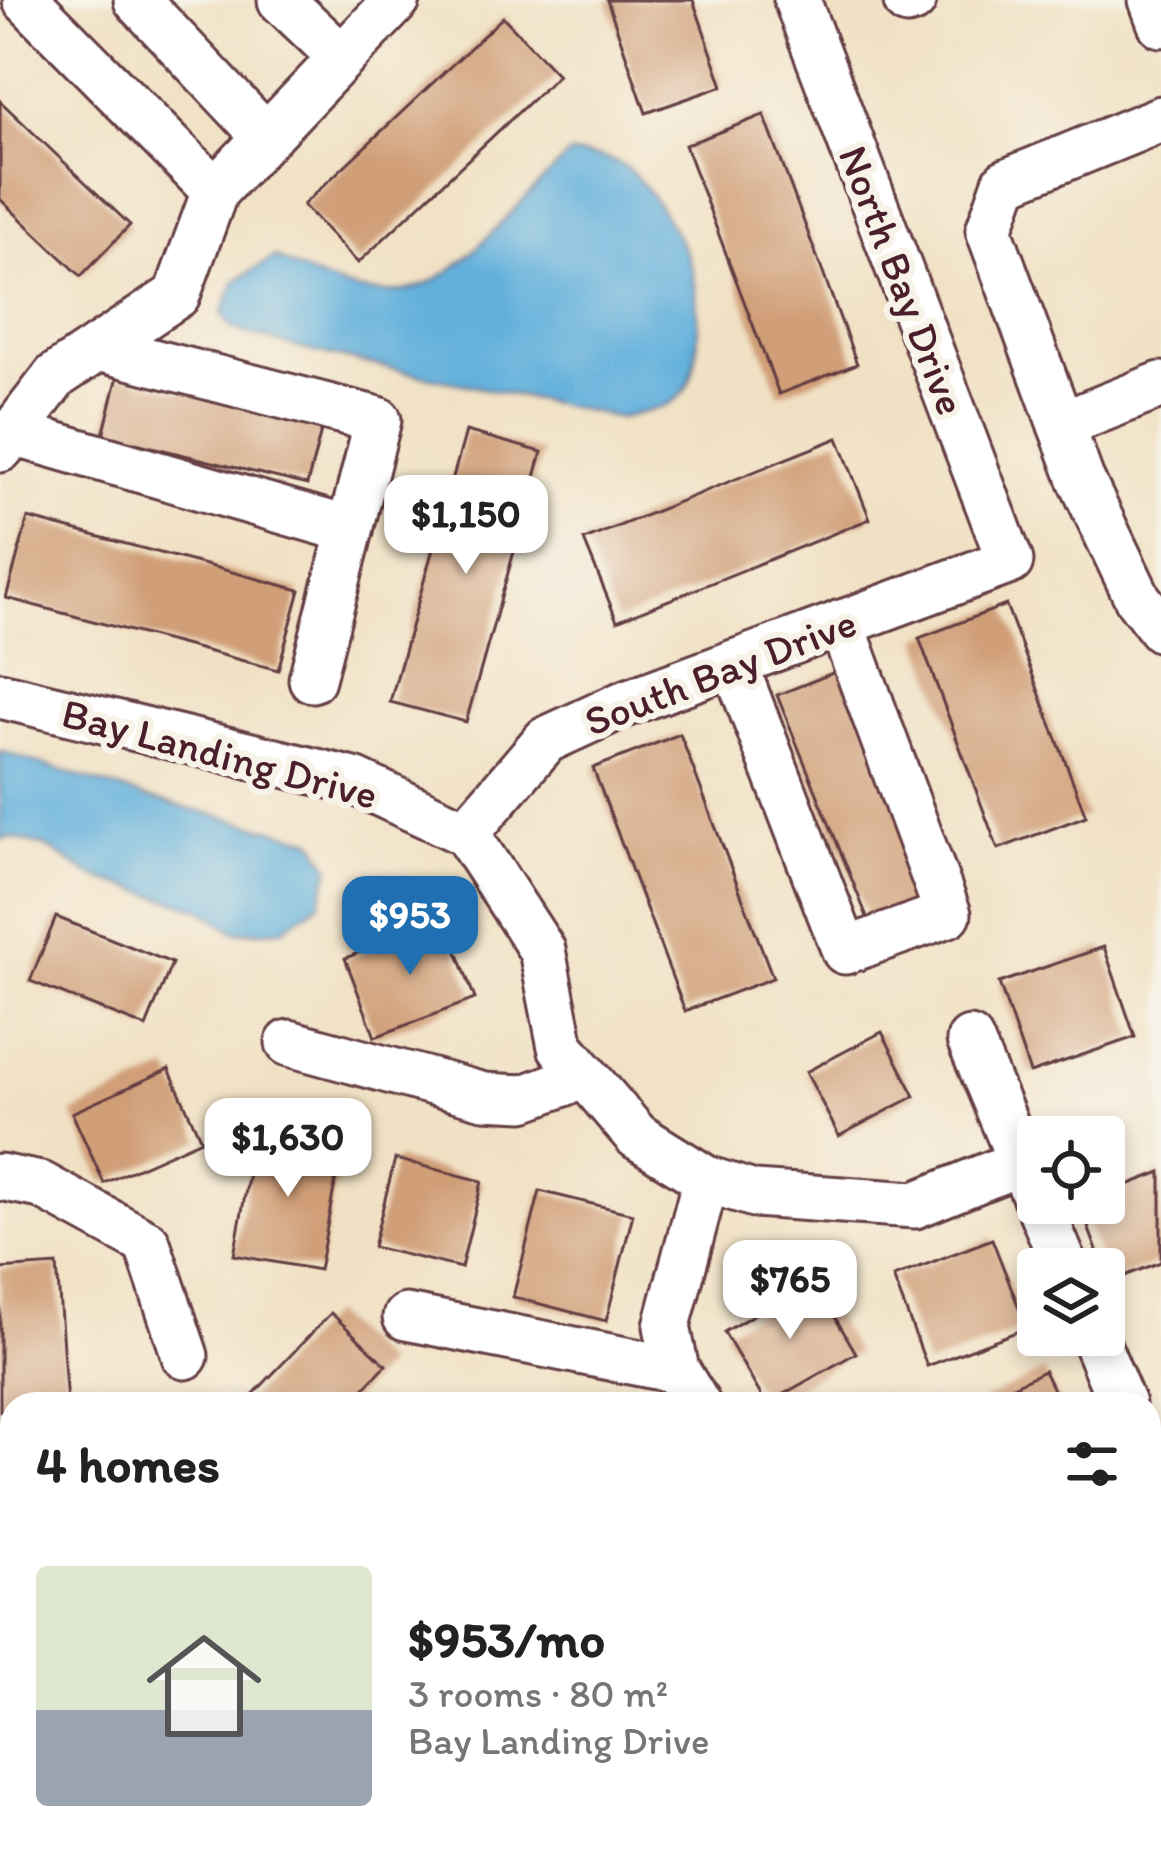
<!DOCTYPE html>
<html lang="en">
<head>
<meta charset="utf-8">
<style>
  body { margin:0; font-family:Itim,sans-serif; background:#f6f6f6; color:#222; height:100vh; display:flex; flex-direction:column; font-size:45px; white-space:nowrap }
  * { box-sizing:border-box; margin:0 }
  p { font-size:39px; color:#767676 }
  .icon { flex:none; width:66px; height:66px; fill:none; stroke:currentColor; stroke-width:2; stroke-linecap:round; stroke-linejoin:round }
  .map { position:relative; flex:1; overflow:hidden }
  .side { position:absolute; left:0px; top:1392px; width:1161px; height:471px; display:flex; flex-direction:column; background:#fff; border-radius:36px 36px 0 0; box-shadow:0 6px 18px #0003 }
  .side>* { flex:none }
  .tools { position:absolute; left:1017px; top:1116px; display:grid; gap:24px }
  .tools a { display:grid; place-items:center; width:108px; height:108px; border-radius:12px; background:#fff; box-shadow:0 6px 18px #0003; font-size:60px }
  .price { position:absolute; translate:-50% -102px; padding:0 27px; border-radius:24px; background:#fff; color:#222; font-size:39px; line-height:78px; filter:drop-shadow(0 3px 6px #0008) }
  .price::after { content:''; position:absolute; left:50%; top:72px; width:36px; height:27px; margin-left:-18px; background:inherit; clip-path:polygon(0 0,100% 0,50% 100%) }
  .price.on { background:#1f6fb2; color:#fff }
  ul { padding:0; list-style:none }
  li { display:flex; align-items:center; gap:36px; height:300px; padding:0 36px }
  li span { display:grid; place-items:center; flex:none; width:336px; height:240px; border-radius:12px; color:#555 }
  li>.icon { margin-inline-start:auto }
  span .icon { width:144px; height:144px; fill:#fffc; stroke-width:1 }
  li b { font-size:51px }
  h2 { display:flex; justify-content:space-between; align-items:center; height:144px; padding:0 36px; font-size:51px }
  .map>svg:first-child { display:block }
  .water { fill:#62b0dc; stroke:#566884; stroke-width:3 }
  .building { fill:#d09e77 }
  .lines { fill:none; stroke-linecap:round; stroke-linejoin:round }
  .minor-casing { stroke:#633c42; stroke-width:51 }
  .minor { stroke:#fff; stroke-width:45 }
  .labels { text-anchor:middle; stroke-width:12; stroke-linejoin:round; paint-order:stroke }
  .street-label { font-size:42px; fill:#4a1f2b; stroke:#f7f3e8 }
</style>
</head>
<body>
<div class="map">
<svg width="1161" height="1861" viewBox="0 0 1161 1861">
  <rect width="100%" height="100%" fill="#f7f3e8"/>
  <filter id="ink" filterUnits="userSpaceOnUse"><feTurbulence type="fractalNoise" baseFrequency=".00833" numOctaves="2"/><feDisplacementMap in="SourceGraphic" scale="24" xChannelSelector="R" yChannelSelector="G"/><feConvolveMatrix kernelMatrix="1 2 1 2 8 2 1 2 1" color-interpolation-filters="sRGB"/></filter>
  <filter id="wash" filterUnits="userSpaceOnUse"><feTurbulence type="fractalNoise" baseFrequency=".004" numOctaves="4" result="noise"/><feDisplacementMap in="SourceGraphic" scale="48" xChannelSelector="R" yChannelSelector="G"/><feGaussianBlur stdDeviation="2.7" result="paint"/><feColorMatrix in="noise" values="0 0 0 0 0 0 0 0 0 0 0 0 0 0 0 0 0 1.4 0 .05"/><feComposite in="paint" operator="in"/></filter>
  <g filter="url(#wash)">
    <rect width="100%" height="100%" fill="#f1e1c4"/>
    <g class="water">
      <path d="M570 154C592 156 613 156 631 172 648 186 679 237 688 258 701 288 704 370 681 395 669 409 637 413 620 418L306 350 233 329 222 314 235 281 275 257C436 346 460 253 570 154Z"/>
      <polygon points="0,751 144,797 313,840 330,867 320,903 281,930 235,932 201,909 92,876 45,846 12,838 0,839"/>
    </g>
    <g id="blocks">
      <g class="building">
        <polygon points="607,0 693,0 723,86 646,113"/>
        <polygon points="503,17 558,75 358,263 303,205"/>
        <polygon points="0,101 130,225 81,276 0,199"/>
        <polygon points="764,115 857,364 779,394 685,145"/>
        <polygon points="118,376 322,427 307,485 103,435"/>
        <polygon points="466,431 542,452 466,722 390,702"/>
        <polygon points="838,438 870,519 617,621 584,540"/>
        <polygon points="28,518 300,590 278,670 6,598"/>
        <polygon points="1006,605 1086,816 998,849 919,638"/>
        <polygon points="843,669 938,902 872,929 777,695"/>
        <polygon points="680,734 773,978 685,1011 593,768"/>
        <polygon points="56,917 172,963 146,1027 30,981"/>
        <polygon points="445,920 475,999 375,1037 345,958"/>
        <polygon points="1104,947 1135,1037 1030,1073 999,983"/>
        <polygon points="882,1032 915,1096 839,1136 806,1072"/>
        <polygon points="169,1069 201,1140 104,1183 72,1113"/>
        <polygon points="257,1130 342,1145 319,1270 234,1255"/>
        <polygon points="395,1159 482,1181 461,1268 373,1247"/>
        <polygon points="1161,1172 1161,1262 1109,1282 1079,1203 1104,1203 1104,1194"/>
        <polygon points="540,1191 633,1214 606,1321 513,1297"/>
        <polygon points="992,1239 1027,1328 927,1366 893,1277"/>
        <polygon points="57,1265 67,1404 12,1404 12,1410 0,1411 0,1269"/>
        <polygon points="813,1280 856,1353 766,1404 724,1332"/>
        <polygon points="331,1313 386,1365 349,1404 244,1404"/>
        <polygon points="1044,1371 1060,1404 976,1404"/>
      </g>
    </g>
  </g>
  <g filter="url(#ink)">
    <use href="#blocks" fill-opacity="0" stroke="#633c42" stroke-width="3"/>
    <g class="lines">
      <defs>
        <g id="minor">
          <polyline points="26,0 215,191"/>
          <polyline points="137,0 266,137"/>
          <polyline points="281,0 342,58"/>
          <polyline points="1152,0 1161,24"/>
          <polyline points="907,2 913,0"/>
          <polyline points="1161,119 1006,182 989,230 1081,479 1138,599 1161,629"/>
          <polyline points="98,348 378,420 312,679"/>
          <polyline points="1061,425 1161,385"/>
          <polyline points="10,432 350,530"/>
          <polyline points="0,449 56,376 177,295 215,191 397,0"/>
          <polyline points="734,663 845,951 948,914 841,623"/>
          <polyline points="0,695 354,781 466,833 542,950 561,1047 637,1136 706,1179 754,1194 915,1205 1019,1163"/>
          <polyline points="466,833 546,740 624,704 1010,561 797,0"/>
          <polyline points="970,1040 1066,1269"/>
          <polyline points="289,1043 484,1096 524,1098 585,1075"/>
          <polyline points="0,1177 41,1185 147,1243 185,1356"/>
          <polyline points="406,1317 676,1370"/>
          <polyline points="1093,1335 1122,1404"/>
          <polyline points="697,1404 676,1370 667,1326 706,1179"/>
          <polyline points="1149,1469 1161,1498"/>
          <polyline points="1149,1537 1161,1532"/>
          <polyline points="0,1814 12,1813"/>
          <polyline points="212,1851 236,1861"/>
          <polyline points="941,1851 945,1861"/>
        </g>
      </defs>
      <use href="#minor" class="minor-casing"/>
      <use href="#minor" class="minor"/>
    </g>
  </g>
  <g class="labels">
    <g class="street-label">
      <text transform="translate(903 280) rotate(69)" y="15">North Bay Drive</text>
      <text transform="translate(720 671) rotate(-21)" y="15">South Bay Drive</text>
      <text transform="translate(220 753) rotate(15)" y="15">Bay Landing Drive</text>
    </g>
  </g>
</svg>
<div class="tools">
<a><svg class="icon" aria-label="locate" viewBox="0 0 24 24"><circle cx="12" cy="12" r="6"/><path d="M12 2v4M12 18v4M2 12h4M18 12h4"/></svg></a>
<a><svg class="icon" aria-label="layers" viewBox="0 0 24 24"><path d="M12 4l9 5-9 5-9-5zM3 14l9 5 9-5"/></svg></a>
</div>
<b class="price" style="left:466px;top:577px">$1,150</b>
<b class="price on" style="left:410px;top:978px">$953</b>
<b class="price" style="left:288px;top:1200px">$1,630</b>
<b class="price" style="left:790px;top:1342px">$765</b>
<section class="side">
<h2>4 homes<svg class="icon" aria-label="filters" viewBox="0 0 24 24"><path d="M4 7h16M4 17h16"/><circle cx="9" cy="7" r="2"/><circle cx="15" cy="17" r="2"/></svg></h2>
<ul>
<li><span style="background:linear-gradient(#dfe7d0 60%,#9aa5b1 0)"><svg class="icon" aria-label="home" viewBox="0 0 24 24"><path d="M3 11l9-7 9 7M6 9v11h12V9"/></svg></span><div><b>$953/mo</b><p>3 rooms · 80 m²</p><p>Bay Landing Drive</p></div></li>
</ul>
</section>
</div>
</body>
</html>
